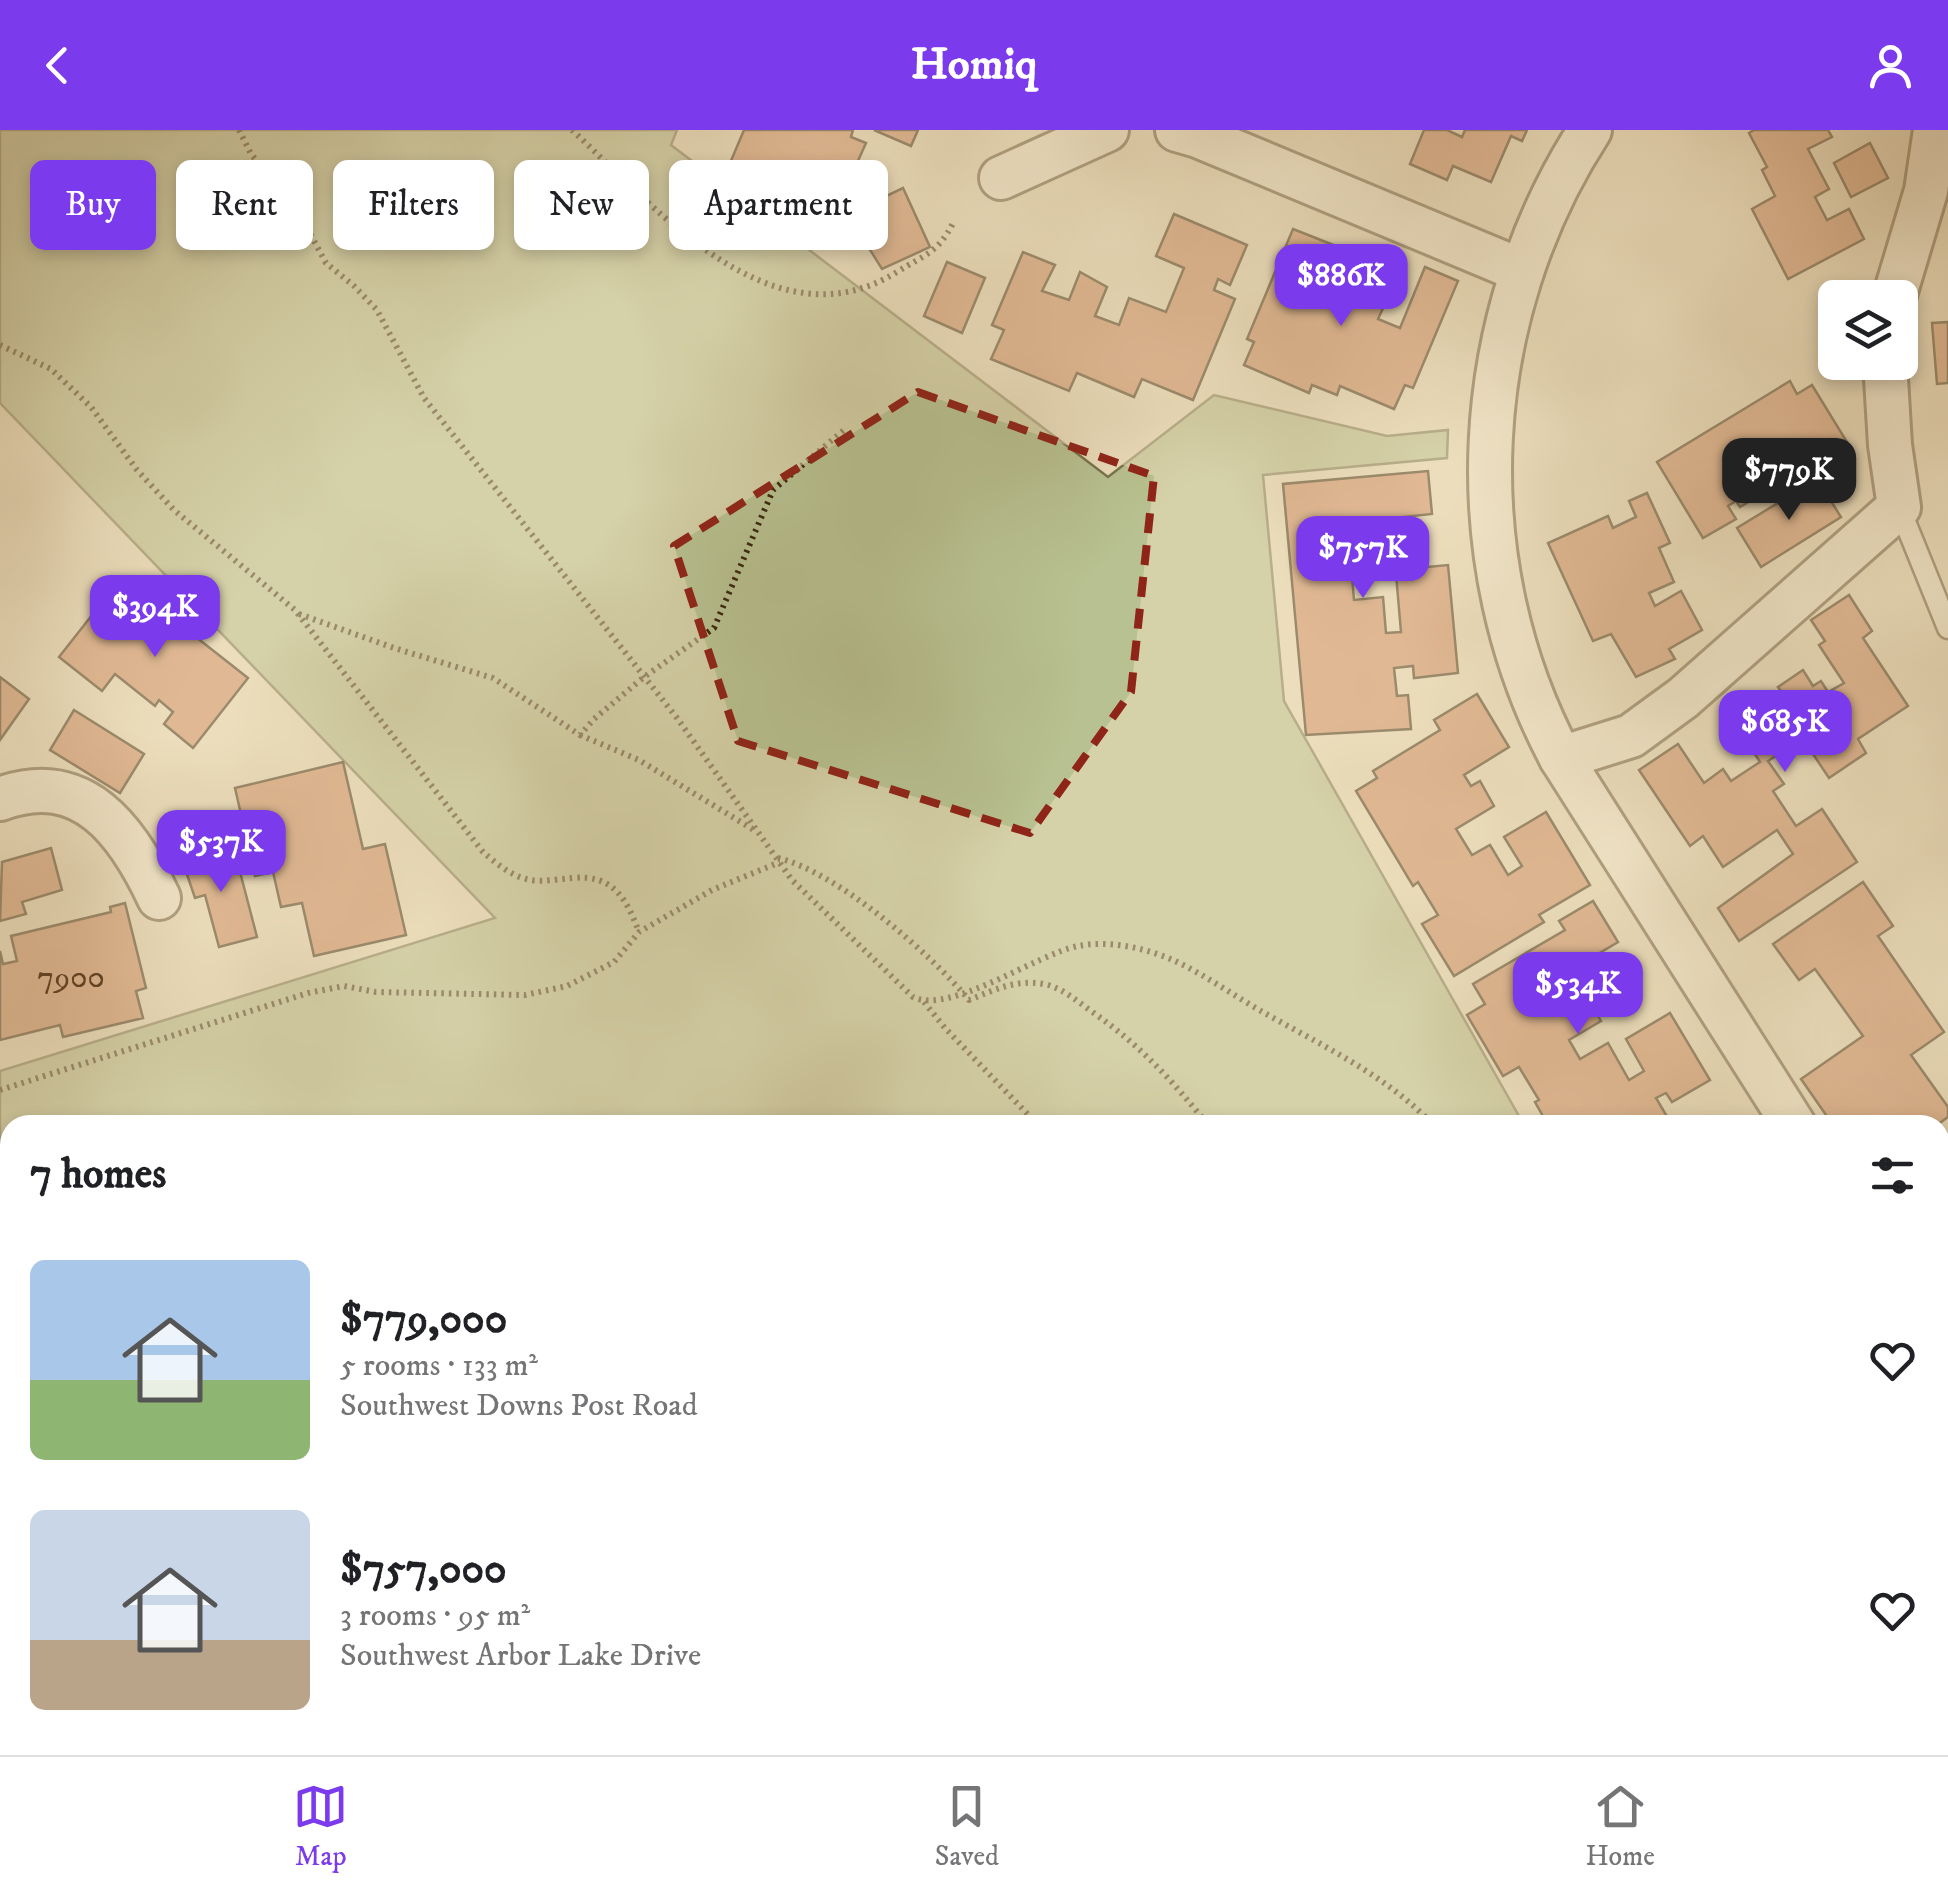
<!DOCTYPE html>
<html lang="en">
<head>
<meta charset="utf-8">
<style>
  body { margin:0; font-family:"IM FELL DW Pica",serif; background:#f6f6f6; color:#202124; height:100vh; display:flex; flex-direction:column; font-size:38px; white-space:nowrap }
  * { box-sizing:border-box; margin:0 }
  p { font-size:32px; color:#757577 }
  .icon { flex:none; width:55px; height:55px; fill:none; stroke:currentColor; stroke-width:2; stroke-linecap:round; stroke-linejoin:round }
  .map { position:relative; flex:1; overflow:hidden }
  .sheet { position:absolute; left:0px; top:985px; width:1950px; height:640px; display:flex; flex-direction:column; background:#fff; border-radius:30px 30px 0 0; box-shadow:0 5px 15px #0003 }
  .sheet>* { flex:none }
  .top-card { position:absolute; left:30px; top:30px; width:1000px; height:90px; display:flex; gap:20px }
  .buttons { position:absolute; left:1818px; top:150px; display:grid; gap:20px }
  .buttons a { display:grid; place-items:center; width:100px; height:100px; border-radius:15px; background:#fff; box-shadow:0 5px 15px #0003; font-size:50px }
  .price { position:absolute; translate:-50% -85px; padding:0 22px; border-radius:20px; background:#7c3aed; color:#fff; font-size:32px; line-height:65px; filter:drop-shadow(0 2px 5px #0008) }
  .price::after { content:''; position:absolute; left:50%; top:60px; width:30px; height:22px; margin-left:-15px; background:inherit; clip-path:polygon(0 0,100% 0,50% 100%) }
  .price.active { background:#222; color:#fff }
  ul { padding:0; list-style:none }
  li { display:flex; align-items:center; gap:30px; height:250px; padding:0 30px }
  li span { display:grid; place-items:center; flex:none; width:280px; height:200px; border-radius:15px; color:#555 }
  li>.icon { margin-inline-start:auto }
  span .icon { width:120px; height:120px; fill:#fffc; stroke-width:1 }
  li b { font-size:42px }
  h2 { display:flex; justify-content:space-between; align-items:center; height:120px; padding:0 30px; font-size:42px }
  .tag { padding:0 35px; border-radius:15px; background:#fff; box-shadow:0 5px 15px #0003; font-size:35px; line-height:90px }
  .tag.active { background:#7c3aed; color:#fff }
  header { display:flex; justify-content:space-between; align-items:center; height:130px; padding:0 30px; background:#7c3aed; color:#fff; font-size:45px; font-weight:800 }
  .dock { display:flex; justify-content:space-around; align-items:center; height:140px; border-top:2px solid #e0e0e0; background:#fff; font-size:28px; color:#757577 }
  .dock a { display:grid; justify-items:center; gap:5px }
  .dock .active { color:#7c3aed }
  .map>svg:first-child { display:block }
  .green { fill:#b8c191; stroke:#78744e; stroke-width:2.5 }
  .building { fill:#d18c65; stroke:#39260c; stroke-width:2.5; fill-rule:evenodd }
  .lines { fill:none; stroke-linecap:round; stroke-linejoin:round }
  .lane-casing { stroke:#665438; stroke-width:25 }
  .street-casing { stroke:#665438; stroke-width:48 }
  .path { stroke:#39260c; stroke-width:6; stroke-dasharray:2.5 5; stroke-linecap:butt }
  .lane { stroke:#f3ead3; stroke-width:20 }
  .street { stroke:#f3ead3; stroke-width:42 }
  .marked { fill:none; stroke:#8f2418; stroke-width:8; stroke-dasharray:20 12; stroke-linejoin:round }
  .labels { text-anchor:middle; stroke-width:8; stroke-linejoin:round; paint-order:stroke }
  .number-label { font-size:32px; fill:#5f4022 }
</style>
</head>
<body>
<header><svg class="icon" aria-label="back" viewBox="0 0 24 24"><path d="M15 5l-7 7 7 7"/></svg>Homiq<svg class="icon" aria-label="person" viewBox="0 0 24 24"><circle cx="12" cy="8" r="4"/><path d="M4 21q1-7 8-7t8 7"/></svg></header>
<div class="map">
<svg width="1948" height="1625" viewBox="0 0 1948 1625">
  <rect width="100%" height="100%" fill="#ecdebc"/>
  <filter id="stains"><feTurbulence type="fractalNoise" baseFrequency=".002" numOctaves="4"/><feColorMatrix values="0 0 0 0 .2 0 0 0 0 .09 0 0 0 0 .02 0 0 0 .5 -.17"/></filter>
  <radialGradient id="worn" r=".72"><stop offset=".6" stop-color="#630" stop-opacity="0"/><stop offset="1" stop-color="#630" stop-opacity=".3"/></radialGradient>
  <g class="green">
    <polygon points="0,0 677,0 671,15 1108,347 1214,265 1387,306 1448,300 1447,328 1263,345 1284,571 1524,995 10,995 10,1615 173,1615 182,1625 0,1625 0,941 495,788 0,273"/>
    <polygon points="1189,1615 1579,1615 1575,1625 1182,1625"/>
  </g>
  <g class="building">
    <polygon points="744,0 853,0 851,7 866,13 846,58 874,72 903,58 930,117 882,139 867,115 831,93 829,98 722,52"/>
    <polygon points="874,0 918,0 911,16"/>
    <polygon points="1424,0 1447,0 1462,7 1465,0 1527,0 1522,11 1511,6 1491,52 1453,36 1447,50 1410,34"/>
    <polygon points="1754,0 1828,0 1832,7 1808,19 1829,59 1815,67 1827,90 1849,79 1864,109 1788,149 1752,79 1775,66 1762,40 1767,37 1749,3"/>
    <polygon points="1870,13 1888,48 1851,67 1834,33"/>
    <polygon points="1174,84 1247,115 1230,155 1218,149 1214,160 1235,169 1193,270 1142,249 1134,267 1077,243 1069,261 991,229 1004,200 992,195 1023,122 1055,135 1042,161 1069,170 1080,142 1107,157 1095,186 1119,195 1129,168 1166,182 1184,138 1156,126"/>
    <polygon points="1293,99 1336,116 1321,150 1384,176 1378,189 1400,198 1425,137 1458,151 1413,258 1405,255 1394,279 1340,256 1337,265 1312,255 1309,263 1244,235 1254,212 1247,209"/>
    <polygon points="947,132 985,148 962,203 924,186"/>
    <polygon points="1948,192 1948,253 1937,254 1932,193"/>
    <polygon points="1790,251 1797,264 1812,255 1847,312 1815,331 1803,311 1789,320 1801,340 1740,377 1736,371 1728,376 1736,389 1703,408 1657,332"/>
    <path d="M1428 341 1432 384 1384 389 1385 402 1402 400 1406 439 1448 435 1458 543 1414 548 1413 536 1394 538 1397 566 1408 565 1411 599 1306 605 1283 354ZM1396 444 1401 502 1386 503 1383 467 1354 470 1352 446Z"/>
    <polygon points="1817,349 1841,387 1761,437 1737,398"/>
    <polygon points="1647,363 1670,413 1659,418 1674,452 1649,463 1655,476 1681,461 1702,500 1669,519 1675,529 1636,547 1611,504 1593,511 1548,413 1608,386 1613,398 1636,387 1629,371"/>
    <polygon points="133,448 192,494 187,500 248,548 193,618 164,594 173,582 159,570 155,576 115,544 102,561 59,527 107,466 114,472"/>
    <polygon points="1849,465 1872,501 1863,508 1908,576 1858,609 1866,623 1829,648 1803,609 1768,631 1784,654 1773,661 1796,696 1822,679 1857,732 1739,811 1718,778 1793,724 1777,700 1723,737 1703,706 1690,716 1639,640 1678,614 1704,653 1723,639 1731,651 1760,632 1737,596 1767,577 1782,600 1800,588 1778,557 1803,540 1813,556 1821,551 1828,562 1844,553 1819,515 1825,511 1811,490"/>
    <polygon points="0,547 29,569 0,610"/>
    <polygon points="1477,564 1509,617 1464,645 1471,656 1480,651 1494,676 1456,699 1472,725 1490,715 1508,745 1522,736 1504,707 1546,682 1590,755 1539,785 1544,792 1454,846 1422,794 1438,785 1418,752 1413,756 1356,661 1377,648 1373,641 1440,600 1434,590"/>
    <polygon points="74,580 144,624 120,663 50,620"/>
    <polygon points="343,632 363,719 385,714 406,805 314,826 302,773 281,777 273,742 255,746 235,658"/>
    <polygon points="218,715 227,742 239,738 257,807 219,817 205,765 195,768 181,727"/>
    <polygon points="51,718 62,760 22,772 26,784 0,791 2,732"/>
    <polygon points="1863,752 1893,796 1878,806 1944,902 1911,925 1948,977 1948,987 1937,995 1849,995 1844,988 1833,995 1801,949 1863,906 1815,839 1799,850 1773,814"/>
    <polygon points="1593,771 1618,812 1556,849 1568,869 1583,860 1601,891 1569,910 1580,929 1608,913 1629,950 1644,941 1626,909 1670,883 1710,950 1672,972 1666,963 1656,968 1672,995 1548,995 1535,972 1539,970 1519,937 1503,946 1467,885 1485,874 1473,854 1565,800 1559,791"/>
    <polygon points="125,773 146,858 136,861 143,888 63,907 60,895 0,910 0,821 3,834 17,831 11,806 111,782 110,777"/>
    <polygon points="197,1615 301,1615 310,1625 206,1625"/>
    <polygon points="506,1615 593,1615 582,1625 515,1625"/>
    <polygon points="757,1615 823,1615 834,1625 768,1625"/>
    <polygon points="978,1615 1035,1615 1049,1625 977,1625 973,1622"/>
    <polygon points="1068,1615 1168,1615 1160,1625 1061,1625"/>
    <polygon points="1612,1615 1656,1615 1663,1625 1619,1625"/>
    <polygon points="1702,1615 1745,1615 1752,1625 1700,1625 1705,1622"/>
  </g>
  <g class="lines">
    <defs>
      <polyline id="lane" points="1899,377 1948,498"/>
      <g id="street">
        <polyline points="1177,0 1198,6 1520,140"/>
        <path d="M1590 0C1469 186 1456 432 1561 628L1794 995"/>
        <polyline points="1001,48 1107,0"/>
        <polyline points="1894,168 1926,61 1935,0"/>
        <polyline points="1561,628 1631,606 1683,568 1899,377 1890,315 1885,232"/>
        <path d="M0 669C83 638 128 702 159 768"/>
        <polyline points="1940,1169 1948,1164"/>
        <polyline points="1940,1236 1948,1248"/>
        <polyline points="1940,1495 1948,1488"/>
        <polyline points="440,1615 449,1625"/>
        <polyline points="924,1625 932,1615"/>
        <polyline points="1820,1625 1828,1615"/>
      </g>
    </defs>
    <use href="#lane" class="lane-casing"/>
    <use href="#street" class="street-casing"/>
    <g class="path">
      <path d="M239 0 251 24 295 76 326 133 354 156 377 180 424 268 677 588 792 750 913 867C950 885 1037 824 1078 816 1110 810 1146 818 1175 831 1205 845 1233 865 1261 881 1319 914 1388 946 1433 995"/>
      <path d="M572 0C655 77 772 219 897 142 924 125 938 123 953 93"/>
      <path d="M0 215 51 239 91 277 137 340 174 380 295 480 483 722C497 734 512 747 531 750 544 752 559 749 572 748 613 744 626 768 639 802"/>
      <polyline points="299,484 394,518 493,548 580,605 594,589 644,547 714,498 773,360 844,300"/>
      <polyline points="580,605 639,630 754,700"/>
      <path d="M778 728C837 742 930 823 969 870 994 860 1016 849 1044 854 1062 858 1076 870 1091 881 1141 916 1170 948 1208 995"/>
      <polyline points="924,872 945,898 1038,995"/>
      <polyline points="0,960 308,863 344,856 376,862 525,865 567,856 614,832 639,802 712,760 780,732"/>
      <polyline points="61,1625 62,1615"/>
      <polyline points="1398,1625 1401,1615"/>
    </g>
    <use href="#lane" class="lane"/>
    <use href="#street" class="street"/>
  </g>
  <path d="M0 0H1948V1625H0ZM918 262 1154 346 1131 562 1030 703 738 611 674 416Z" fill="#ecdebc" fill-opacity=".55" fill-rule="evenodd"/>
  <path class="marked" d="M918 262 1154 346 1131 562 1030 703 738 611 674 416Z"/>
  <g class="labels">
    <g class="number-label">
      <text x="71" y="857">7900</text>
    </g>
  </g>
  <rect width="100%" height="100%" filter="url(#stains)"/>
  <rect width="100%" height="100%" fill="url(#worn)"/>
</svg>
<div class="buttons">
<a><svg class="icon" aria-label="layers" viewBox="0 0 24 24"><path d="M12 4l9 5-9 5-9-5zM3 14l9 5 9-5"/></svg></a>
</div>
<b class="price" style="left:1341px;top:199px">$886K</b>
<b class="price active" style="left:1789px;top:393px">$779K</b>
<b class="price" style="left:1363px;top:471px">$757K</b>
<b class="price" style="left:155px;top:530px">$394K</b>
<b class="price" style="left:1785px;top:645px">$685K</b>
<b class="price" style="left:221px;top:765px">$537K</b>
<b class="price" style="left:1578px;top:907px">$534K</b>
<div class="top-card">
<a class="tag active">Buy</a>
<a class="tag">Rent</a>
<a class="tag">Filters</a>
<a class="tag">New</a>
<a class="tag">Apartment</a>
</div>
<section class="sheet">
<h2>7 homes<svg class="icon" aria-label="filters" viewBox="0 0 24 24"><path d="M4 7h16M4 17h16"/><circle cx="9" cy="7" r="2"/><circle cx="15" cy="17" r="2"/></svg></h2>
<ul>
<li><span style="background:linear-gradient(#a9c7e8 60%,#8fb573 0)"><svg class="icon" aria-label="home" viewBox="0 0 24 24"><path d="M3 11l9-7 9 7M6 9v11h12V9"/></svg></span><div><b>$779,000</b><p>5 rooms · 133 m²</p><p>Southwest Downs Post Road</p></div><svg class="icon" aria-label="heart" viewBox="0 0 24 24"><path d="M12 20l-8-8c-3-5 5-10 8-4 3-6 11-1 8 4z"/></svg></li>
<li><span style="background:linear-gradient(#c9d6e8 65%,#b9a48a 0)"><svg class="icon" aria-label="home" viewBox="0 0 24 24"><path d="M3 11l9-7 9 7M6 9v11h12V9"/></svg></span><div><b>$757,000</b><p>3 rooms · 95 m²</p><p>Southwest Arbor Lake Drive</p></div><svg class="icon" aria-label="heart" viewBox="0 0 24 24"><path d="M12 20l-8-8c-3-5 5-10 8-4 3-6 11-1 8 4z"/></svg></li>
</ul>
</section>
</div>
<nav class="dock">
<a class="active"><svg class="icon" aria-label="map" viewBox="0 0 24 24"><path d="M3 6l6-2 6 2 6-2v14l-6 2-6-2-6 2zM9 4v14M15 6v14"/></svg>Map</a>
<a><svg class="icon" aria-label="saved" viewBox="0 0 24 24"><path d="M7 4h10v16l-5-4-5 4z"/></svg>Saved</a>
<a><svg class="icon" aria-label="home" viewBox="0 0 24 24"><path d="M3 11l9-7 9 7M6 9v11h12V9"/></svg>Home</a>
</nav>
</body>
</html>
